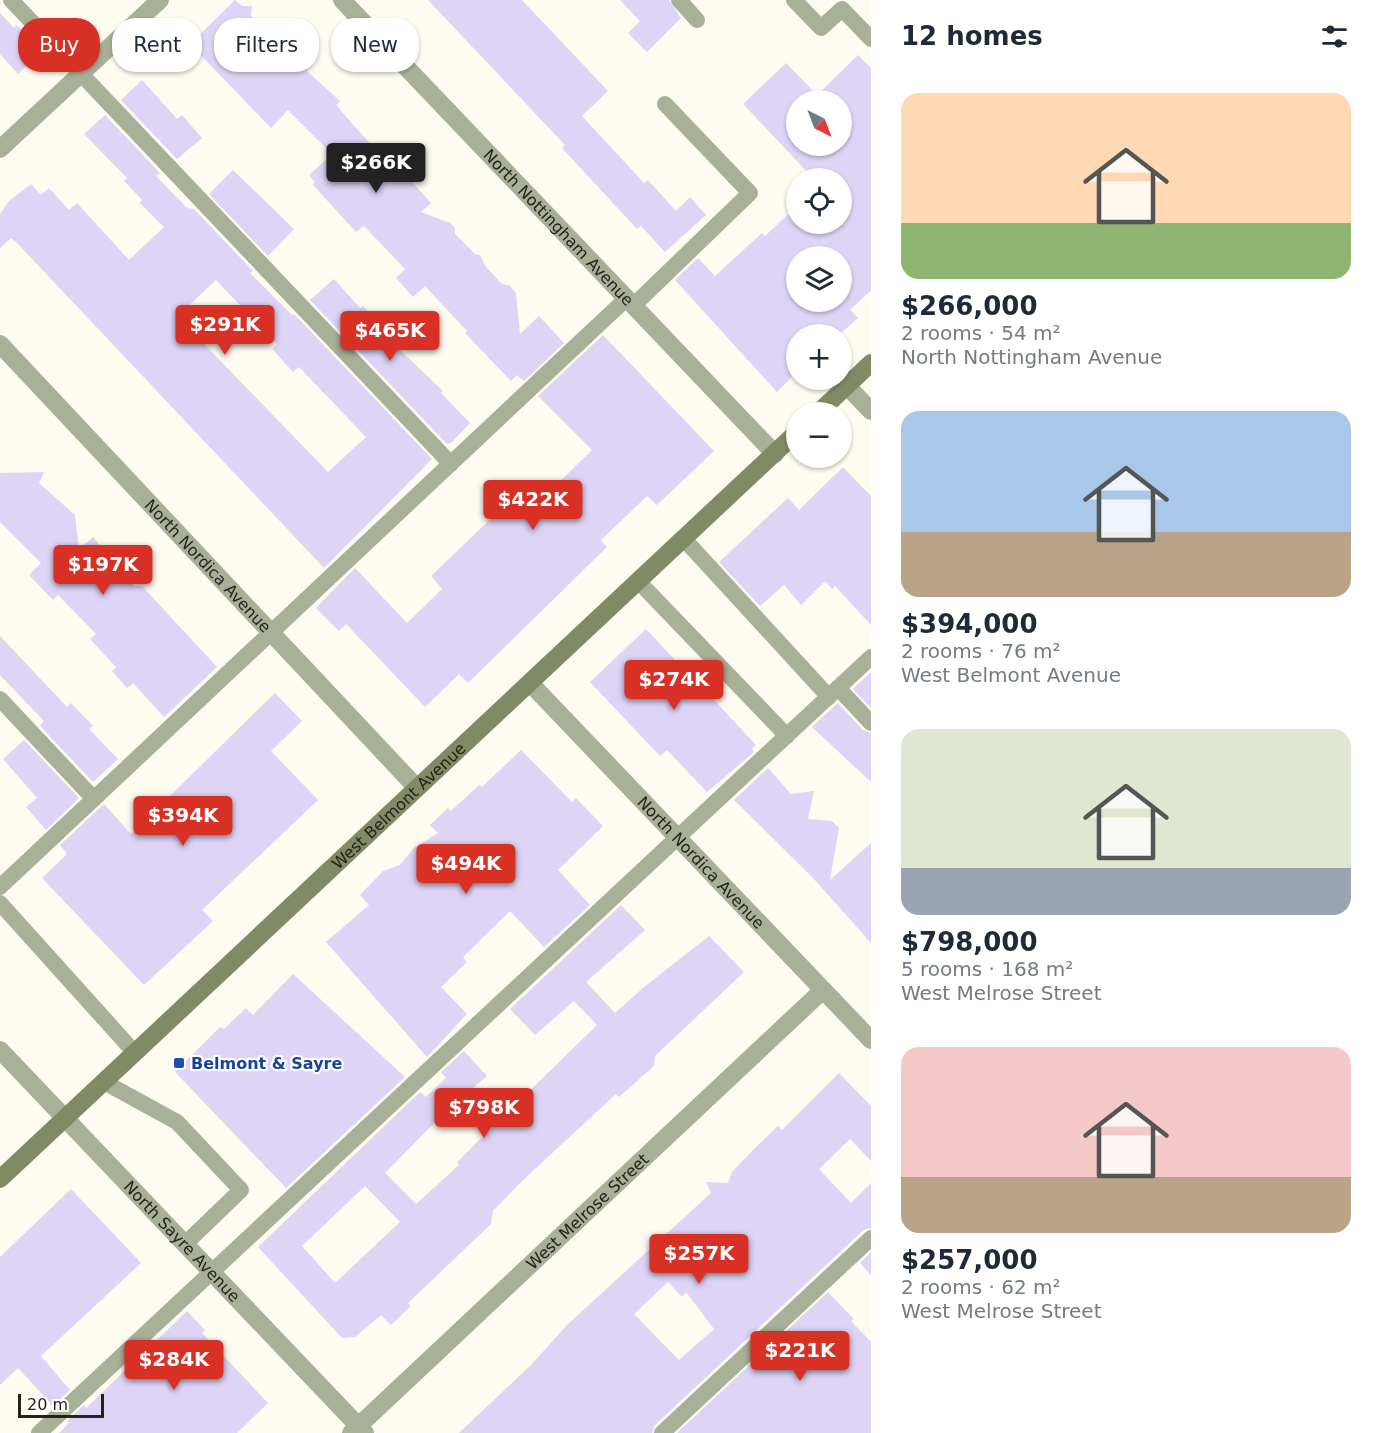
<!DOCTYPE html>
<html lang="en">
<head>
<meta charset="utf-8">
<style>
  body { margin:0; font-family:"DejaVu Sans",sans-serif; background:#f6f6f7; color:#1f2937; height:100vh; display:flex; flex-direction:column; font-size:22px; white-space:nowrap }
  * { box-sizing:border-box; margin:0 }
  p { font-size:20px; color:#747a83 }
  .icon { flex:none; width:33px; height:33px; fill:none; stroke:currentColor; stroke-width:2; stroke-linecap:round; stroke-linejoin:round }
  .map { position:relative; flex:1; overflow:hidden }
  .panel { display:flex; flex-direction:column; background:#fff; width:510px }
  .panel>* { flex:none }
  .guide { position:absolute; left:18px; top:18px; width:570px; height:54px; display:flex; gap:12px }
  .needle { width:39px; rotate:138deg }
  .buttons { position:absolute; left:786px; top:90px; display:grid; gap:12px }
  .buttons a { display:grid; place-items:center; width:66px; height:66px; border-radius:50%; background:#fff; box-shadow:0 2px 4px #0004; font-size:30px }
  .scale { position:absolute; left:18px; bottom:15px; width:86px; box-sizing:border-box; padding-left:6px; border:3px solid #242219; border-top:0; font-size:16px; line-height:21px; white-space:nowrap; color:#242219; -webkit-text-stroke:4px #fff; paint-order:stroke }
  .price { position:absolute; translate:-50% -51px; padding:0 14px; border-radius:6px; background:#d93025; color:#fff; font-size:20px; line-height:39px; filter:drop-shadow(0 2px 3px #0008) }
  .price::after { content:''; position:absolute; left:50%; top:36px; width:18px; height:14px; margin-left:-9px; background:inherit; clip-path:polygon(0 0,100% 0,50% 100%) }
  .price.on { background:#222; color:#fff }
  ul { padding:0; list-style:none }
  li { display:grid; align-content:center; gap:12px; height:318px; padding:0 30px }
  li span { display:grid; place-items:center; height:186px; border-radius:18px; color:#555 }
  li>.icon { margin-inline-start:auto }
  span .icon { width:108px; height:108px; fill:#fffc; stroke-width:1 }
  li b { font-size:26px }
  h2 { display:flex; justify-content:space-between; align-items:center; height:72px; padding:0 30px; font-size:26px }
  .chip { padding:0 21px; border-radius:24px; background:#fff; box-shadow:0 2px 4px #0004; font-size:21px; line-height:54px }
  .chip.on { background:#d93025; color:#fff }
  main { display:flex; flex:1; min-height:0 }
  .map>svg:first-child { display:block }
  .building { fill:#ded4f6; fill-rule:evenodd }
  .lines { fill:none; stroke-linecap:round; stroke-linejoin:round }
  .lane { stroke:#a8b097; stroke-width:16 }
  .street { stroke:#a8b097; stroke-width:18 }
  .secondary { stroke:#808b66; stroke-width:18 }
  .transit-dot { fill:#1a4fb4; stroke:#fff; stroke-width:2 }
  .labels { text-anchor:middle; stroke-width:4.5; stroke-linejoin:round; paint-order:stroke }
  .street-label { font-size:16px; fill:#242219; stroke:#fff }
  .transit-label { font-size:16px; font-weight:bold; fill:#164399; stroke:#fff; text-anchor:start }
</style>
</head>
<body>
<main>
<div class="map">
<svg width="871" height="1433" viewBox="0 0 871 1433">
  <rect width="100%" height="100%" fill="#fefbf1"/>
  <g class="building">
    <polygon points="235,0 242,6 252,6 251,16 264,30 275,34 273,41 294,62 309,61 307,71 340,101 336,105 348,119 385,160 394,162 431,203 421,212 450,223 455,228 455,234 475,254 480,255 486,267 502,284 510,286 516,293 520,334 539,316 564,343 524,381 517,375 511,381 465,333 467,331 425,286 413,297 396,278 405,269 364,226 356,232 313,185 315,182 309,175 332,154 288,110 271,128 190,44"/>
    <polygon points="428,0 522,0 608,91 582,116 644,183 648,180 676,211 690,197 706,215 665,252 641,226 637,229 562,148 565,145"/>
    <polygon points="620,0 669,0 681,18 647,52 628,33 640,21"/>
    <polygon points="0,13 14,28 17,25 42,52 18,74 0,54"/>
    <path d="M858 55 871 68V290L850 310 858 318 840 334H796V373L777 392 675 280 698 258 715 276 762 233 765 236 796 207V224H842V178H813L743 104 786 63 817 95ZM796 100H842V146H796ZM796 256H842V302H796Z"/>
    <polygon points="142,80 177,119 182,115 202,138 177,159 121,100"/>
    <path d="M105 115 160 173 156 176 187 208 194 209 253 271 250 273 292 315 294 314 432 459 324 568 17 243 11 238 0 248V214L9 201 31 184 41 195 49 188 69 210 77 203 129 260 164 227 140 203 142 200 124 181 127 178 84 134ZM216 280 277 344 272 349 293 372 299 367 366 437 328 472 204 344 206 341 181 313Z"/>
    <polygon points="233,170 294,229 268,256 209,194"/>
    <polygon points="334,279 360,308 363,306 382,326 379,330 443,391 441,393 470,423 451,443 447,444 310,300"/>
    <polygon points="603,335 714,451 657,505 647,496 601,540 607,547 468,683 459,674 425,707 346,624 339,631 316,608 355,568 407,623 442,589 431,576 526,485 540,501 592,450 538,396"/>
    <polygon points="843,467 871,496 871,625 835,586 832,589 825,581 801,605 784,585 760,606 719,562 788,498 799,510"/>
    <polygon points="44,472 39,483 75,515 79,549 93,537 134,586 142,586 217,667 164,717 133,683 127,688 112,671 116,667 90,639 96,634 58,595 53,600 29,575 41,563 0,522 0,473"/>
    <polygon points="646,629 687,673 707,677 702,687 756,745 752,749 754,752 707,792 667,750 660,756 590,682"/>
    <polygon points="0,636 67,707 71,703 93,726 89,729 118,759 93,782 40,726 44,721 0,675"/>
    <polygon points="871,672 871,708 853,689"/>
    <polygon points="275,693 302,721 271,751 318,800 202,910 213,921 144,985 42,878 67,854 60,845 104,804 131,834"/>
    <polygon points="838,703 863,730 871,733 871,782 812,727"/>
    <polygon points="24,740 79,798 46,830 26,807 37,798 3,759"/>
    <polygon points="521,750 572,802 576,798 603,826 558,870 590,905 544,947 510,911 463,957 467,962 441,987 467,1014 427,1057 326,942 369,905 360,895 383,871 400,865 414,848 438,833 430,825 448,808 451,811 479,785 482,787"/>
    <polygon points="768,768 791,794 814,791 808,819 832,821 839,828 830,880 871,843 871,943 813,878 734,800"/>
    <path d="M621 905 645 930 586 982 615 1013 644 987 709 936 744 972 655 1056 654 1066 619 1097 616 1094 522 1181 493 1211 491 1224 408 1303 411 1306 391 1325 381 1315 355 1337 342 1338 258 1247 420 1092 426 1097 446 1078 441 1072 464 1051 487 1076 466 1094 465 1092 385 1173 416 1204 459 1165 457 1162 597 1025 574 1001 535 1035 510 1009ZM365 1186 400 1222 335 1283 302 1246Z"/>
    <polygon points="293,974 405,1077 286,1188 175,1072 220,1027 224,1029 246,1008 253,1015"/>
    <path d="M839 1073 871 1106V1161L850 1139 819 1169 851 1203 871 1183V1228L864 1230 813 1277 655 1425 652 1433H459L531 1365 567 1325 711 1193 706 1182 728 1183 732 1172 753 1150 778 1126 782 1130ZM668 1282 682 1297 686 1292 714 1329 679 1360 634 1314Z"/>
    <polygon points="71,1189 141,1263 41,1356 70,1390 53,1406 18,1368 0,1385 0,1257"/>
    <polygon points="871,1252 871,1275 860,1263"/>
    <polygon points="828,1292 854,1319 851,1321 871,1342 871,1433 677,1433"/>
    <polygon points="187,1311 205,1330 202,1333 268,1403 237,1433 59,1433 69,1423 67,1421 84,1405 86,1408"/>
  </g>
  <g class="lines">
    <g class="lane">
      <polyline points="11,0 451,464"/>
      <polyline points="679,0 697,20"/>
      <polyline points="794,0 821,28 842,9 871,39"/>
      <polyline points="633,306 750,193 665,104"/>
      <polyline points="684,539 829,697"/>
      <polyline points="638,581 787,736"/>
      <polyline points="838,688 871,723"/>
      <polyline points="0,699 94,799"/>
      <polyline points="0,887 626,299"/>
      <polyline points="0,903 135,1053"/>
      <polyline points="104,1082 177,1122 241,1190 185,1244"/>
      <polyline points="39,1433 871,657"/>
      <polyline points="662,1433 871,1238"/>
    </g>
    <g class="street">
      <path id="s1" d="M342 0 775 454"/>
      <polyline points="0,149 160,0"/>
      <path id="s2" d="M0 344 417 788"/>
      <polyline points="847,386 871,411"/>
      <path id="s3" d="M530 683 871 1040"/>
      <path id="s4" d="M0 1050 365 1433"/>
      <path id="s5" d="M351 1433 823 990"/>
    </g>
    <g class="secondary">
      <polyline points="819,412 871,363"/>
      <path id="s6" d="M0 1179 796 433"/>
    </g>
  </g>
  <rect class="transit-dot" x="173" y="1057" width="12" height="12" rx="3"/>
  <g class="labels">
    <g class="street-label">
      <text dy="6" stroke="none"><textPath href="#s1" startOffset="314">North Nottingham Avenue</textPath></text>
      <text dy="6" stroke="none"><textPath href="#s2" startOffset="304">North Nordica Avenue</textPath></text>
      <text dy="6" stroke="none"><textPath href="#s6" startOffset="546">West Belmont Avenue</textPath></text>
      <text dy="6" stroke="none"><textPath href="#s3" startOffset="248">North Nordica Avenue</textPath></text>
      <text dy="6" stroke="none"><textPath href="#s5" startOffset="324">West Melrose Street</textPath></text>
      <text dy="6" stroke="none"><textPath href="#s4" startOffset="264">North Sayre Avenue</textPath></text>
    </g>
    <g class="transit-label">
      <text x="191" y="1069">Belmont &amp; Sayre</text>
    </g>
  </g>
</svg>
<div class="buttons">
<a><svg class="needle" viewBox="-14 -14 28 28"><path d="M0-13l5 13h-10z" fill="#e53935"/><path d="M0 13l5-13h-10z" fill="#747a83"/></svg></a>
<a><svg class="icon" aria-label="locate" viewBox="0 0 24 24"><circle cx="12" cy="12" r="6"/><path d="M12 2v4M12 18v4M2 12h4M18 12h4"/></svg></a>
<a><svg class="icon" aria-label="layers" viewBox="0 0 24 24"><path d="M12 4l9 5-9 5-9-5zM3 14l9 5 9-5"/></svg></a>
<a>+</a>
<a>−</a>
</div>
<div class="scale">20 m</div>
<b class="price on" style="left:376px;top:194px">$266K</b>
<b class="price" style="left:225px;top:356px">$291K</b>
<b class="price" style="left:390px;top:362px">$465K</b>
<b class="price" style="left:533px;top:531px">$422K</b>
<b class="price" style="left:103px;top:596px">$197K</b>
<b class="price" style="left:674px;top:711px">$274K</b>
<b class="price" style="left:183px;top:847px">$394K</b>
<b class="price" style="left:466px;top:895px">$494K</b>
<b class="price" style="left:484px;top:1139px">$798K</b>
<b class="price" style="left:699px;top:1285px">$257K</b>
<b class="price" style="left:800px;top:1382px">$221K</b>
<b class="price" style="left:174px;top:1391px">$284K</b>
<div class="guide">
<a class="chip on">Buy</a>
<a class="chip">Rent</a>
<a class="chip">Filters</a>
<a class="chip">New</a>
</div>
</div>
<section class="panel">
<h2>12 homes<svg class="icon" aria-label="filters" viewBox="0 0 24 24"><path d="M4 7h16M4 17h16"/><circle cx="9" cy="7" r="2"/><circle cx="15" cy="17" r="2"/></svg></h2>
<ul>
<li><span style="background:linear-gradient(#ffd9b3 70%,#8fb573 0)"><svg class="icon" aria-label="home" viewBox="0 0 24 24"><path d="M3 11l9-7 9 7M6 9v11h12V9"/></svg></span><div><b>$266,000</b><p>2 rooms · 54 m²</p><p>North Nottingham Avenue</p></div></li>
<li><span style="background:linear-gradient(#a9c7e8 65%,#b9a48a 0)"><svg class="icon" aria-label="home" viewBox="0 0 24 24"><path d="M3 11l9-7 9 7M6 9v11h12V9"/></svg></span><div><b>$394,000</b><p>2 rooms · 76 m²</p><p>West Belmont Avenue</p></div></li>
<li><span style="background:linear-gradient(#dfe7d0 75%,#9aa5b1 0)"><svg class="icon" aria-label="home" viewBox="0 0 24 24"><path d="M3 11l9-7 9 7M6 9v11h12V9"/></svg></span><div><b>$798,000</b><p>5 rooms · 168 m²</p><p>West Melrose Street</p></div></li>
<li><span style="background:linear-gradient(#f6c9c9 70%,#b9a48a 0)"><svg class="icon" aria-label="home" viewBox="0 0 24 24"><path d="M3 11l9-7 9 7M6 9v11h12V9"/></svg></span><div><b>$257,000</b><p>2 rooms · 62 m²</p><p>West Melrose Street</p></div></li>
</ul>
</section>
</main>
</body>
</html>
